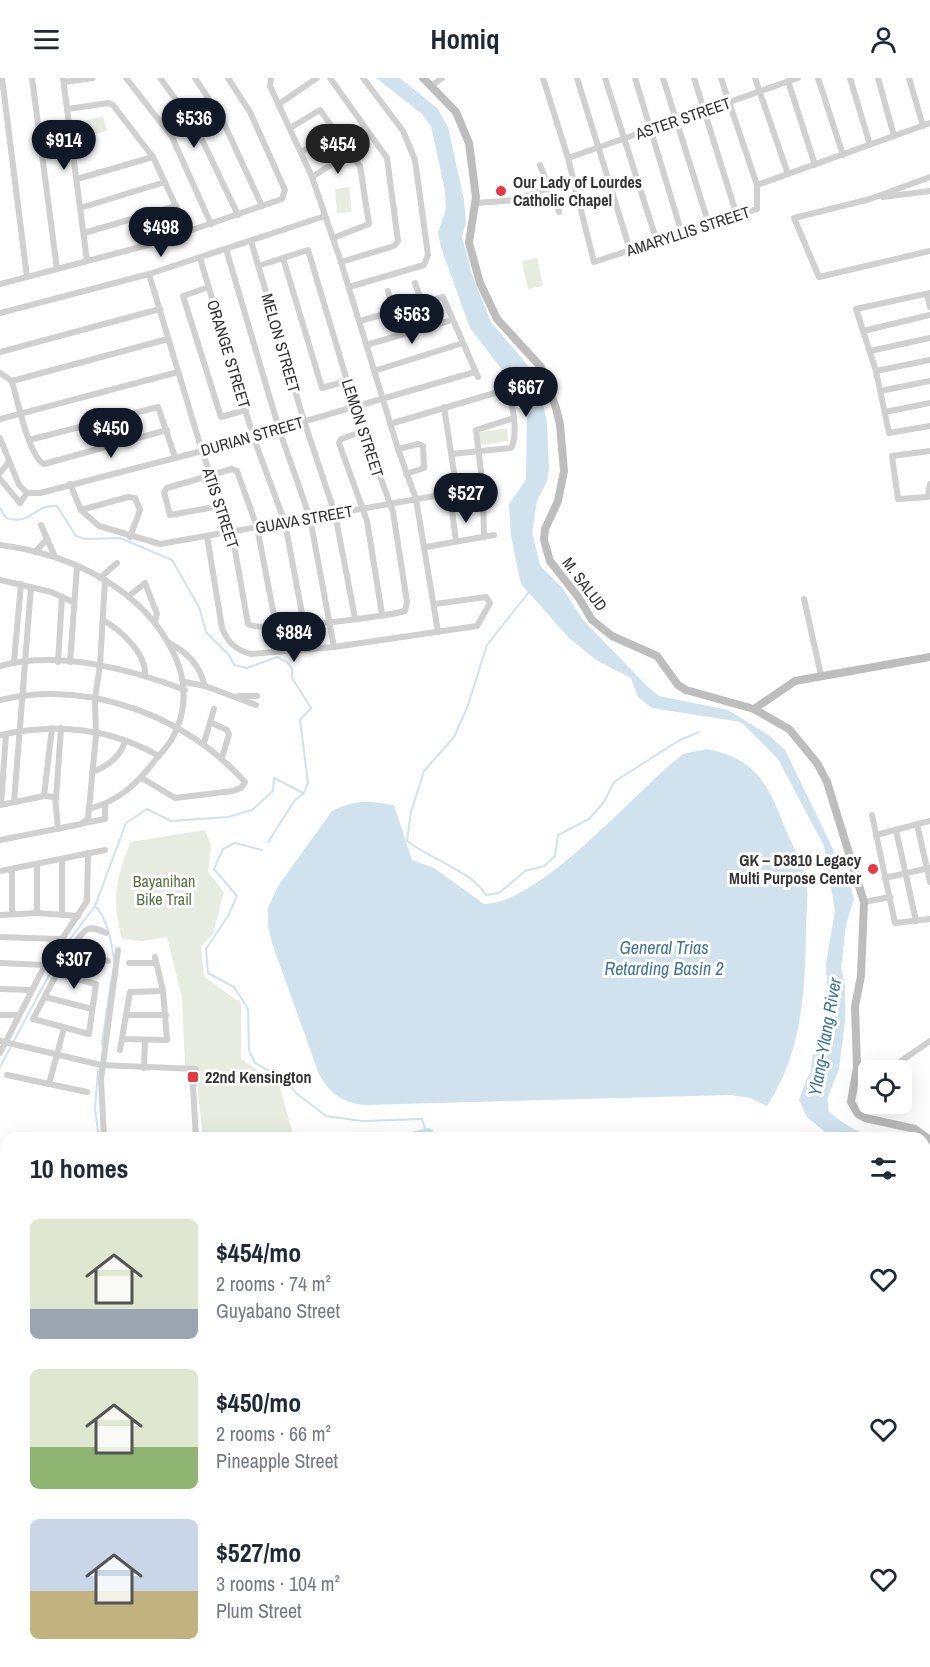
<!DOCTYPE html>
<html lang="en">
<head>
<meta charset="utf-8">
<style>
  body { margin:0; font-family:"Archivo Narrow",sans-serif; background:#f2f2f3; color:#1f2937; height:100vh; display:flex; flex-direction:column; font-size:22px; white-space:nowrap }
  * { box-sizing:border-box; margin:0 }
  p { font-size:20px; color:#747a83 }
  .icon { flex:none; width:33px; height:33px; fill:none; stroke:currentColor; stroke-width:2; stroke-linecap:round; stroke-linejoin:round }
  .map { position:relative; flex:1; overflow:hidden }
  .details { position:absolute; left:0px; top:1054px; width:930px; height:536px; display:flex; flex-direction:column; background:#fff; border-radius:18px 18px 0 0; box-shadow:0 6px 24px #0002 }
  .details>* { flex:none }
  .tools { position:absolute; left:858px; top:982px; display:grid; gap:12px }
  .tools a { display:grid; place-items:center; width:54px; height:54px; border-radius:9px; background:#fff; box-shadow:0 6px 24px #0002; font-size:30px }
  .price { position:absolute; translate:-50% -51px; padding:0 14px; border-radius:21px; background:#111827; color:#fff; font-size:20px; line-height:39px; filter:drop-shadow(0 2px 3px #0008) }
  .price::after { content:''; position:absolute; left:50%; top:36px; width:18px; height:14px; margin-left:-9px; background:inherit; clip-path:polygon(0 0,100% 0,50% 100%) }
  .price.on { background:#222; color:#fff }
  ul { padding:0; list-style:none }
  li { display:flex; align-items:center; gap:18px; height:150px; padding:0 30px }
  li span { display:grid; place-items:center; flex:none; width:168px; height:120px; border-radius:9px; color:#555 }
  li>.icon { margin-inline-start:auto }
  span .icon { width:72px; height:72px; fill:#fffc; stroke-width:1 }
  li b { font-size:26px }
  h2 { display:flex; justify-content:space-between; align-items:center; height:72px; padding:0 30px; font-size:26px }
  header { display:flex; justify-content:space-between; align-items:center; height:78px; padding:0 30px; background:#fff; font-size:27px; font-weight:800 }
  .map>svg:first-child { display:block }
  .green { fill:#e6ecdf }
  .water { fill:#cfe2ee }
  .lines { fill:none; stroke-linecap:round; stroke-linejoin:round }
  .stream { stroke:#cfe2ee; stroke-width:2 }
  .river { stroke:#cfe2ee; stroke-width:12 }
  .street { stroke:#d0d0d0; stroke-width:6 }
  .secondary { stroke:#bdbdbd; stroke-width:8 }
  .poi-dot { fill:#e63946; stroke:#fff; stroke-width:2 }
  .labels { text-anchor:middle; stroke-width:6; stroke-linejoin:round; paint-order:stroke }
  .street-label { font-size:16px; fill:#333; stroke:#fff }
  .poi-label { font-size:16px; font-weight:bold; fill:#333; stroke:#fff; text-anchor:start }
  .park-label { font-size:16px; fill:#56703f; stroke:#fff }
  .water-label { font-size:18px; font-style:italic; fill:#3f7597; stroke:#fff }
</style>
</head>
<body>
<header><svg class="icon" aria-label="menu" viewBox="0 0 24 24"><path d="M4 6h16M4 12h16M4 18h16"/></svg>Homiq<svg class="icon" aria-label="person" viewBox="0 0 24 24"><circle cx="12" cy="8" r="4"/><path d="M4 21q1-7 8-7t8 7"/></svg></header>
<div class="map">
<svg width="930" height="1589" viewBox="0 0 930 1589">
  <rect width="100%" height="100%" fill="#fff"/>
  <g class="green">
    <polygon points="103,38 107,53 79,60 75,45"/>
    <polygon points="349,109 352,134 337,135 335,111"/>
    <polygon points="537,180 543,208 528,211 522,183"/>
    <polygon points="507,350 508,363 481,367 479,354"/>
    <path d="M205 752 211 768 208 794 224 814 213 856 201 869 204 899 241 925V981L279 1006 294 1060H203L195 988H185L182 920 167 859 143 863 122 861C111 818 116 805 130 764Z"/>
  </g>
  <g class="water">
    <path d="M376 0H400L438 31 448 49 464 122 466 144 462 160 472 196 491 244 529 289 540 312 547 345 549 390 547 403 537 423 532 454 540 487 563 511 583 542 648 609 659 618 728 632 770 658 785 672 833 771 838 791 851 810 854 821 846 847 841 890 845 907V943L839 991 827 1021 829 1034C843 1045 862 1058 881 1060 887 1060 893 1059 900 1060H832L807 1039 799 1022 807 1000 819 982 830 958 826 886 835 833 824 768 778 681 741 644 652 630 638 619 631 600 596 582 569 560 521 506 511 458 509 426 526 402 527 336 517 311 470 250 441 169 438 154 446 131 445 112 431 48 422 36Z"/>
    <path d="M707 671C759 681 769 710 787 755 794 770 803 785 806 802 809 817 806 836 806 852 805 914 802 975 767 1028L750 1020 731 1017 364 1027C342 1024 330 1016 319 996L272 865 268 847V830L278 808 332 733C355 721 370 723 394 727L412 782 434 790 484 826C542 825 635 713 683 676Z"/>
    <polygon points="924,1072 930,1079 930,1149 924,1151"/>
  </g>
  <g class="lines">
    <g class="stream">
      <path d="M0 430 6 440C31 448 34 426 57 428L76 458 85 461 120 460 172 482 199 529 206 554 229 577 234 587 247 590 277 579 287 584 292 590V600L311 630 300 642 308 705 304 715 295 722 268 764"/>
      <path d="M529 514 487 567 467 630 454 659 424 693 411 734 407 763C432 782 470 792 486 817L499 815 525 793 544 788 555 778 558 757 589 741 604 724 614 704 678 663 699 654"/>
      <polyline points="262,772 235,765 223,771 214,791 237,818 228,838 206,871 208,895 234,909 248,931 249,972 255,985 286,1002 296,1015 326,1038 362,1043 422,1041 425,1050"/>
      <path d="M114 883C112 865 108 841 95 828L126 745 147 731 171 743 228 739 252 732 273 713 274 700 303 715"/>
      <polyline points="102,966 111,903"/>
      <polyline points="0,989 64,869 95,828"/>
      <polyline points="98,992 95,1031 99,1060"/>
      <polyline points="485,1584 486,1589"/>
      <polyline points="89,1589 90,1584"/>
    </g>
    <g class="river">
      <polyline points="816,999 818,981 835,926"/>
      <polyline points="411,1060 428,1056 427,1060"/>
    </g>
    <g class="street">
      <polyline points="2,0 27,199"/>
      <polyline points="32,0 57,191"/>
      <polyline points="63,0 87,183"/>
      <polyline points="126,0 172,59 211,146"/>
      <polyline points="160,0 196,49 238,137"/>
      <polyline points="195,0 221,39 262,128"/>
      <polyline points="271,0 270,8 312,99 341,184 398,371 416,421 438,554"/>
      <polyline points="330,0 387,80 398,163 394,168 341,184"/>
      <polyline points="543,0 568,80 594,184 757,131 757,107 721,0"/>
      <polyline points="577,0 630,172"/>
      <polyline points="605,0 657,164"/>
      <polyline points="635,0 682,156"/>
      <polyline points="663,0 709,147"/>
      <polyline points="694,0 737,138"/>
      <polyline points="755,0 788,96"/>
      <polyline points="818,0 843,77"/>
      <polyline points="850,0 870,67"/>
      <polyline points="878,0 894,58"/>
      <polyline points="909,0 923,48"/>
      <polyline points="788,3 815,87"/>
      <polyline points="64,4 93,0"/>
      <polyline points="431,8 442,0"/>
      <polyline points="279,26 317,0"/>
      <polyline points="68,31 108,25 113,27 153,79 188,154"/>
      <polyline points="290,50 320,32 360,88 369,146 333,160"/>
      <polyline points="41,66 72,62"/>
      <polyline points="301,74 322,62"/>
      <polyline points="568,80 798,0"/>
      <polyline points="540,87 559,134"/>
      <polyline points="312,99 351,74"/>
      <polyline points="930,99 870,121 794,140 819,199 930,173"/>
      <polyline points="77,101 153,79"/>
      <polyline points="757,107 930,45"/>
      <polyline points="883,119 930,113"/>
      <polyline points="476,125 515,122 549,110"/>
      <polyline points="80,130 165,104"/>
      <polyline points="84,155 176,128"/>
      <polyline points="251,163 304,343 335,436 355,540"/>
      <polyline points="226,171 279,351 310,440 334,569"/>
      <polyline points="200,180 253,358 285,445 304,546"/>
      <polyline points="283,180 322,310 347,303"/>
      <path d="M149 196 202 373 233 461 248 546C262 555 384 539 405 533L407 524 393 434 355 329 308 172 258 188"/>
      <polyline points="415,205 422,225"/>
      <polyline points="0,206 148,167 282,121 285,112 250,34 228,0"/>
      <polyline points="209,209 183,218 221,339 246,332"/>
      <polyline points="349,209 424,187 428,177 415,82 403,53 363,0"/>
      <polyline points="388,213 393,233"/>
      <polyline points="930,215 856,231 876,293 889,355 930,348"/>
      <polyline points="927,216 930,229"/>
      <polyline points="0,235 149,196 325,138"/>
      <polyline points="360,243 443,219 478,299"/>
      <polyline points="863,253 930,237"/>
      <polyline points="366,267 452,242"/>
      <polyline points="870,273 930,260"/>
      <polyline points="0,274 160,231"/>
      <polyline points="374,293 463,265"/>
      <polyline points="876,293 930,282"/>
      <path d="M0 295 12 303C17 321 29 379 44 386L167 352"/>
      <polyline points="12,303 168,261"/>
      <polyline points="880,313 930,303"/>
      <polyline points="444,329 457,414"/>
      <polyline points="885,334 930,325"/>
      <polyline points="0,341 178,294"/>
      <path d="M390 346 505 312C514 324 518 357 511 370L451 376"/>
      <polyline points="364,353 341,361 339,365 367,443 382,536"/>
      <polyline points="0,360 19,407 27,415"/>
      <polyline points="29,362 158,329 175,379"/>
      <polyline points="398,371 418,366 423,368 424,390 406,396"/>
      <polyline points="930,373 892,378 898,421 928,419 930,406"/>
      <polyline points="0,395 8,385"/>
      <polyline points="0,401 20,425 27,415"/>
      <polyline points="70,406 81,432 99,448 160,466 492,408"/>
      <polyline points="27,415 40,415 202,373 475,294"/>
      <polyline points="220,428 170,437 164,414 167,410 232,391 237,393 257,449 276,548"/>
      <polyline points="81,432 128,419 135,420 140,432 130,459"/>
      <polyline points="452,432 456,463"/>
      <polyline points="41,447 55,479"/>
      <path d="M207 458 222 550C228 565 236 572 251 576L334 569 477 548 490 525 486 519 435 526"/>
      <polyline points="484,459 483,410 476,352 514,340"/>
      <path d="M0 467C70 476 143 510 174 576 187 603 187 633 173 659 169 667 162 674 156 681 138 705 119 723 89 731"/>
      <polyline points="426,469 494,457"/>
      <polyline points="35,474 47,461"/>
      <polyline points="100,500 117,485"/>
      <polyline points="0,502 51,514 73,524"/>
      <polyline points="129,518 145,505 157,536 155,543"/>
      <polyline points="804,521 821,597"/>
      <path d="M103 542C120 552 146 574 145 597"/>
      <path d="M169 565C188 575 199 586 205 608"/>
      <polyline points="14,584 21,506"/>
      <polyline points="58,584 62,519"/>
      <polyline points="70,584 77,489"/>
      <path d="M0 588C57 572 131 591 185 612"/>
      <polyline points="185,604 205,608 256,627"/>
      <polyline points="239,618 257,618"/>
      <path d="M0 622C89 601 185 638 245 704L241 710 233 713 175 720 142 700"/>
      <polyline points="210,644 227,652 229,656 222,680"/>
      <path d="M0 657C55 645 110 650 159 678"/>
      <polyline points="204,665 214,631"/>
      <path d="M92 694C107 689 121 678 125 663"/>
      <polyline points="44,718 52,650"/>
      <polyline points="56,721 61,650"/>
      <polyline points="14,724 31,509"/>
      <polyline points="0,727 44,718 55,719 58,751"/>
      <polyline points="1,727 6,656"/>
      <polyline points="872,737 895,845 930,841"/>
      <polyline points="84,745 105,741 105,726"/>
      <polyline points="917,746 930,804"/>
      <polyline points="896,752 916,843"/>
      <polyline points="876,757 930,743"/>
      <polyline points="0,762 81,746 88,741 96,658 95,620 100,587 105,502"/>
      <polyline points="62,781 62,836"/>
      <polyline points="37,786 37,835"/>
      <polyline points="0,793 105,772"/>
      <polyline points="885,800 929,790"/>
      <polyline points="864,824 890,819"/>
      <polyline points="12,835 12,791"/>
      <polyline points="1,837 37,835 78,838"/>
      <polyline points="0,859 61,861"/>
      <polyline points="70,873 108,883"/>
      <polyline points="0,885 45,887"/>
      <polyline points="129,885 156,885"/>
      <path d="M57 896 96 906 89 956 33 941C42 925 74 857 88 851 92 849 102 853 106 855"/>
      <polyline points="0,911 32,912"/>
      <polyline points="45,919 92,931"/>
      <polyline points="0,937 19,937"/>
      <polyline points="126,937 166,937"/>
      <polyline points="122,961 167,962 163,913 155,879"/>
      <polyline points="0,963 101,987 196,991"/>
      <polyline points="120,972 130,914 163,913"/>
      <polyline points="0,975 45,887 87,823 88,775"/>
      <polyline points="144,990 145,962"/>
      <polyline points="192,991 196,1060"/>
      <polyline points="891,993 901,983 930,963"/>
      <polyline points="7,997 87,1014"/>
      <polyline points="49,1006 64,950"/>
      <polyline points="104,1060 101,1001 118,872"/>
      <polyline points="0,1285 6,1284"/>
      <polyline points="0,1361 6,1361"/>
      <polyline points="0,1416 6,1416"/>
      <polyline points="0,1441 6,1441"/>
      <polyline points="0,1563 6,1564"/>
      <polyline points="924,1567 930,1572"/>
      <polyline points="165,1584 166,1589"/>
      <polyline points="363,1584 363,1589"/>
      <polyline points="391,1584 391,1589"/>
      <polyline points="417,1584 417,1589"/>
      <polyline points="470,1584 471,1589"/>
      <polyline points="890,1584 896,1589"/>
      <polyline points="5,1589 6,1584"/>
      <polyline points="27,1589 28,1584"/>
      <polyline points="49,1589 50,1584"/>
      <polyline points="69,1589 70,1584"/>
      <polyline points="280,1589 308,1584"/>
      <polyline points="429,1589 460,1584"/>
      <polyline points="560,1589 561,1584"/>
      <polyline points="587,1589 588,1584"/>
      <polyline points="616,1589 617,1584"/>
      <polyline points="756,1589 756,1584"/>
      <polyline points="810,1589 828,1584"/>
      <polyline points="912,1589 917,1584"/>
    </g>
    <g class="secondary">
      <polyline points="423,0 456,34 469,65 476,119 469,165 480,205 497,241 541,289 556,330 560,347 564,393 558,423 545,451 544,462 550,483 579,520 592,542 612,558 657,578 678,607 686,612 754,631 789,651 817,685 827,704 864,824 861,898 855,928 857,989 851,1024 858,1036 865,1040 915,1051 930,1062"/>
      <polyline points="754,631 795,603 930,579"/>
      <polyline points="0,1389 6,1389"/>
      <polyline points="94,1589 95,1584"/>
      <polyline points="187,1589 188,1584"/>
    </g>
  </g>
  <g class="poi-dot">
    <circle cx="501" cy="113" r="6"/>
    <circle cx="873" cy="791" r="6"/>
    <rect x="187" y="993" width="12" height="12" rx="3"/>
  </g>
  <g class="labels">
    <g class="street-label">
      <text transform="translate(683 40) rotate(-19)" y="6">ASTER STREET</text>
      <text transform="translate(688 153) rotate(-18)" y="6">AMARYLLIS STREET</text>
      <text transform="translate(281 265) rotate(74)" y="6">MELON STREET</text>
      <text transform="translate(229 276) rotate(73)" y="6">ORANGE STREET</text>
      <text transform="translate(363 350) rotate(72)" y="6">LEMON STREET</text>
      <text transform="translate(252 358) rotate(-16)" y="6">DURIAN STREET</text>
      <text transform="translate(221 430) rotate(72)" y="6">ATIS STREET</text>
      <text transform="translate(304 441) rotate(-10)" y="6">GUAVA STREET</text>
      <text transform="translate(585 506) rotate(53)" y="6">M. SALUD</text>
    </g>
    <g class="poi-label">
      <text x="513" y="110">Our Lady of Lourdes<tspan x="513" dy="18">Catholic Chapel</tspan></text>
      <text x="861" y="788" text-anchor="end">GK – D3810 Legacy<tspan x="861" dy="18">Multi Purpose Center</tspan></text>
      <text x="205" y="1005">22nd Kensington</text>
    </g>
    <g class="park-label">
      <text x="164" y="809">Bayanihan<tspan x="164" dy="18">Bike Trail</tspan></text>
    </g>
    <g class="water-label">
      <text x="664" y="876">General Trias<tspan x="664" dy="21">Retarding Basin 2</tspan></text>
      <text transform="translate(825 959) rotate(-80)" y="6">Ylang-Ylang River</text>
    </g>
  </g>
</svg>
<div class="tools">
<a><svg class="icon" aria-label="locate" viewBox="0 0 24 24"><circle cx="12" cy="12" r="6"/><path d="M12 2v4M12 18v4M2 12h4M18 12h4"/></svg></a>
</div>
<b class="price" style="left:194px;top:71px">$536</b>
<b class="price" style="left:64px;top:93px">$914</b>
<b class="price on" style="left:338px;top:97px">$454</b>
<b class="price" style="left:161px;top:180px">$498</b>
<b class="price" style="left:412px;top:267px">$563</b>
<b class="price" style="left:526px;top:340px">$667</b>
<b class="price" style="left:111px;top:381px">$450</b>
<b class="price" style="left:466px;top:446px">$527</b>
<b class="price" style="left:294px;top:585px">$884</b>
<b class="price" style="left:74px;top:912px">$307</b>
<section class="details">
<h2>10 homes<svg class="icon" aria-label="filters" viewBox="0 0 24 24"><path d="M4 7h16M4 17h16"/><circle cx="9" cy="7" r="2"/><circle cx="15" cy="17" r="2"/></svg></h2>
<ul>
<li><span style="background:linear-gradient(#dfe7d0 75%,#9aa5b1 0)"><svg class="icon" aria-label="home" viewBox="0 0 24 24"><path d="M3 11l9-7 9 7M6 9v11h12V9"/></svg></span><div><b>$454/mo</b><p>2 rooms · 74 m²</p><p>Guyabano Street</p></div><svg class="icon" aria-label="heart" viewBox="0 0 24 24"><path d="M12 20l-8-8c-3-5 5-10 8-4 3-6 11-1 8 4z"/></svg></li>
<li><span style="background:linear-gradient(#dfe7d0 65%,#8fb573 0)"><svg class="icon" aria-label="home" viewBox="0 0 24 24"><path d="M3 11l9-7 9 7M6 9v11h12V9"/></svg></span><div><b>$450/mo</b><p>2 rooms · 66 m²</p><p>Pineapple Street</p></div><svg class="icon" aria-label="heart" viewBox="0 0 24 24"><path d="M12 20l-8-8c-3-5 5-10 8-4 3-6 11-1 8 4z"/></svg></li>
<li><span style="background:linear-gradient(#c9d6e8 60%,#c2b280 0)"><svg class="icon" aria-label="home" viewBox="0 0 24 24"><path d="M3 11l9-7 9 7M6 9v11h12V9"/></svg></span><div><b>$527/mo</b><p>3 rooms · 104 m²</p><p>Plum Street</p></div><svg class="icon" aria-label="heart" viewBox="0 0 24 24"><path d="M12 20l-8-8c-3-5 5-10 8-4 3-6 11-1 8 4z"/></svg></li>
</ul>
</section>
</div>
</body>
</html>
